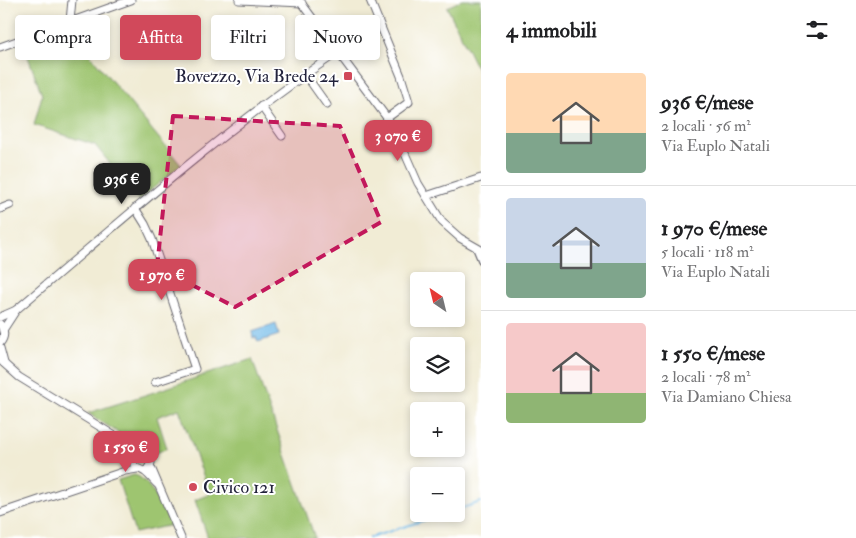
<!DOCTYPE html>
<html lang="it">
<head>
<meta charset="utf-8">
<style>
  body { margin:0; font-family:"IM FELL Double Pica",serif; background:#f6f6f6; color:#202124; height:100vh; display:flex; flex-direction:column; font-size:19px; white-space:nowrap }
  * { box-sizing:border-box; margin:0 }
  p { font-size:16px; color:#757577 }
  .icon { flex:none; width:28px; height:28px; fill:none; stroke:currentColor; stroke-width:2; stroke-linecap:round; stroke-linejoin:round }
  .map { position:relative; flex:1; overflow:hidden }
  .panel { display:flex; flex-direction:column; background:#fff; width:375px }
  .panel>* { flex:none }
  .guide { position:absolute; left:15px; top:15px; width:390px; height:45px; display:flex; gap:10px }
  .needle { width:32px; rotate:325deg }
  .tools { position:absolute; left:410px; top:272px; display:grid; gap:10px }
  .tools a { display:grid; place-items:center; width:55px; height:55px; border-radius:5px; background:#fff; box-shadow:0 2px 8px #0003; font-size:25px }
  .price { position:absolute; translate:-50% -42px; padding:0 11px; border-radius:10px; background:#d1495b; color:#fff; font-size:16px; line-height:32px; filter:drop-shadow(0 1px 2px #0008) }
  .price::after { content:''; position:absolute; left:50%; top:30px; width:15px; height:11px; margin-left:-8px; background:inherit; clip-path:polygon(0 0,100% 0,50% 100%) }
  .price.selected { background:#222; color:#fff }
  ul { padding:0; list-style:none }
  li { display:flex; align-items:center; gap:15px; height:125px; padding:0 25px }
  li+li { border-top:1px solid #e0e0e0 }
  li span { display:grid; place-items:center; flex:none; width:140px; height:100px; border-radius:5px; color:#555 }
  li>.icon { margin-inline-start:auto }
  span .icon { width:60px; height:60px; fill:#fffc; stroke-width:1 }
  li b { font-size:21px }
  h2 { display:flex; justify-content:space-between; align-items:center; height:60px; padding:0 25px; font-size:21px }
  .tag { padding:0 18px; border-radius:5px; background:#fff; box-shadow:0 2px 8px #0003; font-size:18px; line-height:45px }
  .tag.selected { background:#d1495b; color:#fff }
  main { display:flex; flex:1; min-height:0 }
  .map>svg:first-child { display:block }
  .green { fill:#9ec570; stroke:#607456 }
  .water { fill:#6fbae8; stroke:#486e92 }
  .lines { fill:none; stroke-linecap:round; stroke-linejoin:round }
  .stream { stroke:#6fbae8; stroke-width:2 }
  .pedestrian-casing { stroke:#6a6971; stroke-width:8 }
  .minor-casing { stroke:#6a6971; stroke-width:9 }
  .pedestrian { stroke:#fff; stroke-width:5.5 }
  .minor { stroke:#fff; stroke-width:7 }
  .marked { fill:#c2185b; fill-opacity:0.2; stroke:#c2185b; stroke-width:4; stroke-dasharray:10 6; stroke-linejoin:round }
  .poi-dot { fill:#d1495b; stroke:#fff; stroke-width:2 }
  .labels { text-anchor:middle; stroke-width:4; stroke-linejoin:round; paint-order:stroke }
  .poi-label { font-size:18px; fill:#22223b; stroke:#fff; text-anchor:end }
</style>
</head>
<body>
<main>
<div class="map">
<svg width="481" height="538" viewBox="0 0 481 538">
  <rect width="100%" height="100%" fill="#fff"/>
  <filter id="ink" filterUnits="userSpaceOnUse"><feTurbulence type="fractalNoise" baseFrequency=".02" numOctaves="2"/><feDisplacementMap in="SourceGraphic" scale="10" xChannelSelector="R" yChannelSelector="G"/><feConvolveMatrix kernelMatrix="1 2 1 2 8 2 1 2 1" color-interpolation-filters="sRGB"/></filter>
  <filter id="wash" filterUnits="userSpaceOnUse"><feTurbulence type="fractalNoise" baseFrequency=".0096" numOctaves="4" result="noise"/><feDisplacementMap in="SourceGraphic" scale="20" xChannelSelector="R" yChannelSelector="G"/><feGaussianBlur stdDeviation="1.12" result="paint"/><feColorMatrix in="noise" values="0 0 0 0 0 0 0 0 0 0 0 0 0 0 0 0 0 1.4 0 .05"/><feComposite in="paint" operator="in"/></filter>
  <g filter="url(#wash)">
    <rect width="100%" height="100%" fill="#f1ecd5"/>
    <g class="green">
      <polygon points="462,0 481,0 481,77 447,7"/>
      <polygon points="69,29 181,165 139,200 95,145 34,125 42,95 26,51 57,40"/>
      <polygon points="252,359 315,538 208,538 195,500 210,494 179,409 157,417 167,448 152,455 88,413 148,394"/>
      <path d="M134 475C149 477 164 512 172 525L135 533 118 480Z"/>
    </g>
    <polygon class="water" points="276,324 279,335 258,342 256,337 253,338 252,332"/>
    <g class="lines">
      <g class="stream">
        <polyline points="456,510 481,502"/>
        <polyline points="369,538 444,514"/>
      </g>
    </g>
  </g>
  <g filter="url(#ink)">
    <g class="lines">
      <defs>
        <polyline id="pedestrian" points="476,248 481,260"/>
        <g id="minor">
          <polyline points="239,0 302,3"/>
          <polyline points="299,0 387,118 396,133 418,183 442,222 460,238 481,250"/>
          <polyline points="370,0 401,76 409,102 387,118"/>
          <polyline points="70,21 72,0"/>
          <polyline points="0,47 131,0"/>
          <polyline points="305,74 327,105"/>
          <polyline points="261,106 282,136"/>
          <polyline points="426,196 481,178"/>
          <polyline points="135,208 145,224 152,239 195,369 155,382"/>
          <polyline points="0,209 10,205"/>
          <path d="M0 317 16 310C121 221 224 129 338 52"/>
          <path d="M0 324C5 331 5 337 0 343"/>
          <polyline points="3,330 16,310"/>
          <polyline points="0,348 4,363"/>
          <polyline points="0,360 19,377 141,452"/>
          <path d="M125 444 134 458C132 470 138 467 145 472 149 475 153 480 157 484"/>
          <polyline points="138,454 144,453 150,457 151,463 148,468"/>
          <polyline points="150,465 181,538"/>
          <polyline points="0,513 125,471 137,469"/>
        </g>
      </defs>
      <use href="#pedestrian" class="pedestrian-casing"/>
      <use href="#minor" class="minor-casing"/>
      <use href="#pedestrian" class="pedestrian"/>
      <use href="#minor" class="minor"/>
    </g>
  </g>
  <path class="marked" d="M173 116 340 126 381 222 235 307 157 267Z"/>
  <g class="poi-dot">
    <rect x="343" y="71" width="10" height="10" rx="2.5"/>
    <circle cx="193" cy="487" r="5"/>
  </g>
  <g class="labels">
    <g class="poi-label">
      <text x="338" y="82">Bovezzo, Via Brede 24</text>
      <text x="203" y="493" text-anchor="start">Civico 121</text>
    </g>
  </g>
</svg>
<div class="tools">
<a><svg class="needle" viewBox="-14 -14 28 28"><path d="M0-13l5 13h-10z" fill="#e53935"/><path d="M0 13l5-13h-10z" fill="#757577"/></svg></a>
<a><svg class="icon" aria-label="layers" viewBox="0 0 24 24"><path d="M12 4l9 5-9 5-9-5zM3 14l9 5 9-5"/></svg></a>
<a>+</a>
<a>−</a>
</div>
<b class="price" style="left:398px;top:162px">3 070 €</b>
<b class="price selected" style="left:122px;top:205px">936 €</b>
<b class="price" style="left:162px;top:301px">1 970 €</b>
<b class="price" style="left:126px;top:473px">1 550 €</b>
<div class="guide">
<a class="tag">Compra</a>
<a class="tag selected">Affitta</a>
<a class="tag">Filtri</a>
<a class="tag">Nuovo</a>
</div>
</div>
<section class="panel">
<h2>4 immobili<svg class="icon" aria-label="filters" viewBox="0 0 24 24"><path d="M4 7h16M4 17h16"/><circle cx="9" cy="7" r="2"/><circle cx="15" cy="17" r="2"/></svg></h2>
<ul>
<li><span style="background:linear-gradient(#ffd9b3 60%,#7fa58c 0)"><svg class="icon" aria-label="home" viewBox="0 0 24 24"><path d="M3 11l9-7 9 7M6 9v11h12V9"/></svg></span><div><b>936 €/mese</b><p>2 locali · 56 m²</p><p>Via Euplo Natali</p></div></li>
<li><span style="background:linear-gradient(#c9d6e8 65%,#7fa58c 0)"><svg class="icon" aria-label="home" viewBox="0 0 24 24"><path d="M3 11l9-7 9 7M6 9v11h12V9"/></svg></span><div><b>1 970 €/mese</b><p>5 locali · 118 m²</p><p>Via Euplo Natali</p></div></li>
<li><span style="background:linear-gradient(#f6c9c9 70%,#8fb573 0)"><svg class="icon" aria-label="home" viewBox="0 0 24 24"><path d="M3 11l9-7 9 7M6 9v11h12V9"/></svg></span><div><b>1 550 €/mese</b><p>2 locali · 78 m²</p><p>Via Damiano Chiesa</p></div></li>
</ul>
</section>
</main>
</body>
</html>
